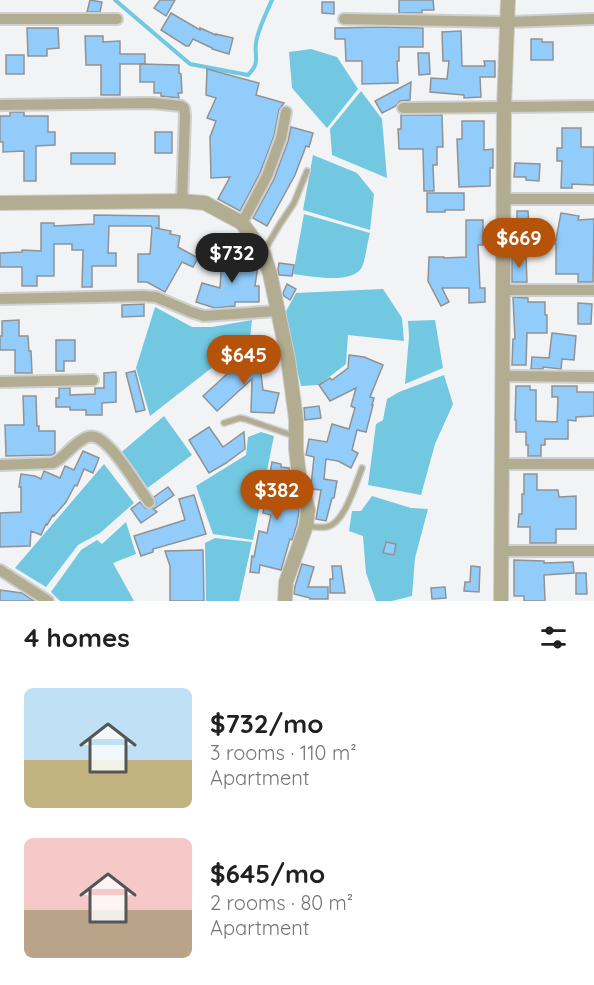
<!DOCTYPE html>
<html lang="en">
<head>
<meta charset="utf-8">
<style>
  body { margin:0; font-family:Quicksand,sans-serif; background:#f6f6f6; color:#202124; height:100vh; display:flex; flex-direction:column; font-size:22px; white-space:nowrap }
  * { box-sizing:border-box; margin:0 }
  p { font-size:20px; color:#757577 }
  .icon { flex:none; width:33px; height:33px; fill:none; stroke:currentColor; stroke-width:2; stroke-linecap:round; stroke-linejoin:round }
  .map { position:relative; height:601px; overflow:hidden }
  .panel { display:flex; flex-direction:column; background:#fff; flex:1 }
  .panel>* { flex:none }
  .price { position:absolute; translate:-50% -51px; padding:0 14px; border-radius:21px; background:#b45309; color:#fff; font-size:20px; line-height:39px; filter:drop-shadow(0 2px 3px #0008) }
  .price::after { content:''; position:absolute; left:50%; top:36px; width:18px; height:14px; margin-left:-9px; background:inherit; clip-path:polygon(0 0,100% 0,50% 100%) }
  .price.current { background:#222; color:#fff }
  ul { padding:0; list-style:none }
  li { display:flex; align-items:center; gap:18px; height:150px; padding:0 24px }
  li span { display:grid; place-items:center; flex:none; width:168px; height:120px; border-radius:9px; color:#555 }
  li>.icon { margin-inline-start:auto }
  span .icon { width:72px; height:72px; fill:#fffc; stroke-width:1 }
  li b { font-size:26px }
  h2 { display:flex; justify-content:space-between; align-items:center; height:72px; padding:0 24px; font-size:26px }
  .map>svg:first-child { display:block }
  .water { fill:#72c8e0 }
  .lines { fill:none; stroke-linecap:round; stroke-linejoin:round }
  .stream { stroke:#72c8e0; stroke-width:4 }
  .building { fill:#91ccfb; stroke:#909294; stroke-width:1.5 }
  .service-casing { stroke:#cdcfd1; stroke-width:8 }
  .minor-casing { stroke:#cdcfd1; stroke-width:14 }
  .tertiary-casing { stroke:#cdcfd1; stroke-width:16 }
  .service { stroke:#b2ad90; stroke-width:5 }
  .minor { stroke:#b2ad90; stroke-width:10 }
  .tertiary { stroke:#b2ad90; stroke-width:14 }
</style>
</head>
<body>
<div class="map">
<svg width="594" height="601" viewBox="0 0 594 601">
  <rect width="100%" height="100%" fill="#f1f3f5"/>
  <g class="water">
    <polygon points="311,49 337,57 358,89 327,128 292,88 289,52"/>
    <polygon points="361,91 382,119 387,178 332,155 330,129"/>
    <polygon points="313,155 357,173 374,194 370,230 303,210"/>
    <path d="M304 214 370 233C367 243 366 258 362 267 353 285 310 276 293 274Z"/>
    <polygon points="383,289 402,318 404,341 348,335 346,364 319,385 301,386 284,315 296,293"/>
    <polygon points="155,307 192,327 212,327 252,320 250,338 150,416 136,368"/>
    <polygon points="435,320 443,368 405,384 409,337 408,321"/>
    <polygon points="444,375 453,404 435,444 421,495 368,485 376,424 383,420 387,399 399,392"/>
    <polygon points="164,416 192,455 146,489 118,455"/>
    <polygon points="261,432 274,436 253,540 213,534 196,486 246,455 248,437"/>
    <polygon points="104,464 134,503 100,533 78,545 46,587 15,568"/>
    <polygon points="372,496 411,508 428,509 415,558 412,596 392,601 376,601 366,573 363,536 349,531 352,511 361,511"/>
    <polygon points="126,522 136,554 113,563 134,601 60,601 51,592 81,550 97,540 102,544"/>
    <polygon points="215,538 252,542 239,601 206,601 205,543"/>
  </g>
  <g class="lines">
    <path class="stream" d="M115 0 190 64 248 75C261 62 254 57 256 43 257 32 267 11 272 0"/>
  </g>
  <g class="building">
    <polygon points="90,0 102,2 100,12 87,12"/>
    <polygon points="160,0 175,0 166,16 154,8"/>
    <polygon points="399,0 433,0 434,10 422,10 422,13 399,13"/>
    <polygon points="322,2 334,2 334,14 322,13"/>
    <polygon points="171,13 200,30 200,28 216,35 216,34 233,38 229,54 212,49 212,48 193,39 189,46 186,46 161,30"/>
    <polygon points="384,27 423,28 423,47 399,47 399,61 397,61 398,83 362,84 362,61 346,61 345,39 335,39 335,28"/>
    <polygon points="27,28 58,28 59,48 47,49 47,56 28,56"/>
    <polygon points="461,31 462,66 485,66 484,61 495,61 495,77 480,77 481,97 464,98 464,95 430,92 431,78 447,79 449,61 443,61 442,32"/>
    <polygon points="85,36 103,36 103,42 120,41 120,54 145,54 145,64 120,64 120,95 101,95 101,65 86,65"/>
    <polygon points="531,39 542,39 542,42 553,42 553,60 531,60"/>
    <polygon points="418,53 429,53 430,74 419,75"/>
    <rect x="6" y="55" width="18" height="19"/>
    <polygon points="140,64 179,65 179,73 181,74 182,93 178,93 179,98 161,96 161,93 154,93 154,82 140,82"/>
    <polygon points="207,69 259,83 256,95 284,103 279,110 274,136 260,173 240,211 218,199 230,177 211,178 210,137 216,121 207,118 216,98 206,95"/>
    <polygon points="411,82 410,100 400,101 396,106 382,113 375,101"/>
    <polygon points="10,112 24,112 24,116 48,116 48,132 55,132 55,145 36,146 36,181 24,181 24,151 3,152 3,142 0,142 0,116 10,116"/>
    <polygon points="401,115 442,115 443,147 437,147 437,165 433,165 434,191 424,191 423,149 399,149 398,129 401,129"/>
    <polygon points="462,121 484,121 484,150 493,149 493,168 490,168 490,186 459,187 457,139 462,139"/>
    <polygon points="291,127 313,133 309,147 306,146 295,175 267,226 253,218 274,179 288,141"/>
    <polygon points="562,128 581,128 581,147 594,147 594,185 572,184 572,188 561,188 562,161 557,161 557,148 562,148"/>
    <rect x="155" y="132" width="17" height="21"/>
    <rect x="71" y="153" width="44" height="11"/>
    <polygon points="515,163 540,164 539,181 526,180 526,177 514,177"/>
    <polygon points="427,193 464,193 464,210 445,210 445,212 427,212"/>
    <polygon points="517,211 528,211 529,224 517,225"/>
    <polygon points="561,213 579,216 578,220 594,219 593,282 578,282 578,274 556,274 556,244 555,244"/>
    <polygon points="94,215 159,216 159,228 155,228 171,231 170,234 180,236 178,247 198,258 193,267 182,262 165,292 147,282 138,282 138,254 150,254 152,228 151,226 109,226 108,253 116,253 116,266 92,266 92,287 82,287 83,250 72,250 72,244 54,244 54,276 37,276 37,286 22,286 22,267 0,267 0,253 22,252 22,250 41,251 41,223 54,223 54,226 94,224"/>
    <polygon points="466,220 483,220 483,245 478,245 480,288 485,288 485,302 469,303 469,288 442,288 449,302 441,306 428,281 429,257 444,257 444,258 466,257"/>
    <polygon points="512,255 526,255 527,282 512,282"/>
    <polygon points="222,256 256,260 258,265 255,286 259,286 259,302 235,302 235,306 215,308 196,302 202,283 220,288"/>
    <polygon points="279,263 294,265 292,276 279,275 278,270"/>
    <polygon points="287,284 296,289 290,300 284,296 283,293"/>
    <polygon points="513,297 528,298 528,302 545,302 545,315 547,315 547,333 527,333 526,365 512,365 513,339 515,339"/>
    <polygon points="578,303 592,304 591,324 578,324"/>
    <polygon points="144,304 144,316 122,317 122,305"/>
    <polygon points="19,320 19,336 28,336 29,351 31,351 32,373 15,373 15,350 0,350 0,336 2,336 2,321"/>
    <polygon points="552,333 576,336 574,360 562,359 561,369 543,367 543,369 531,369 532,357 549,358"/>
    <polygon points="56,340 75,340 75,361 64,361 64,371 56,371"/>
    <polygon points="258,350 263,390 279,393 274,413 251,412 252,379 217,411 203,396 248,355 248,351"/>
    <polygon points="349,355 364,357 383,365 370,397 374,398 372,405 373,405 366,432 357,430 352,450 358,453 351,468 338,461 326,459 324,479 337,481 334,498 332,498 326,521 316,519 321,490 312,489 311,486 314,457 306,455 309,439 327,442 332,424 349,429 355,408 351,406 356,388 330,401 319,385 330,378 332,380 348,368"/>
    <polygon points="135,371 145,410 136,412 126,373"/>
    <polygon points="116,372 116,402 102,403 102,415 86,415 86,410 70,410 70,407 56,407 56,398 59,398 59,388 70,388 70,395 95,394 95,388 104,388 104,373"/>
    <polygon points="516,386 530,386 530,390 536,390 536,421 557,422 558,397 552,397 552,386 577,386 577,392 594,392 594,416 576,417 576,421 568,420 568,439 545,439 545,445 541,445 541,456 528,456 528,445 526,445 526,432 516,432 516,420 515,420"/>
    <polygon points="23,396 36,396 37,426 39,426 39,431 55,431 55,453 52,455 6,456 5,425 24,425"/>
    <polygon points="319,406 321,418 305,420 304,408"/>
    <polygon points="209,427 223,447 244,432 245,449 226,463 209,473 189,440"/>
    <polygon points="83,451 99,458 93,473 84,469 77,486 75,485 66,502 54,516 53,515 47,525 46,524 41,535 31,531 30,546 0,547 0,513 21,512 21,487 19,487 21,474 35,476 41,479 44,471 60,478 65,466 74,470"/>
    <polygon points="272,462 281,464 281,467 289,468 291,479 289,490 292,490 292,494 294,493 299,511 297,524 292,540 290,539 281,570 260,565 259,573 250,572 252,556 254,557 259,531 267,533 271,515 263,513"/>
    <polygon points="524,474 537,474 537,490 558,490 559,497 576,496 576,529 556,529 556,543 530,543 530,527 518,527 519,514 522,514 522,494 524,494"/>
    <polygon points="168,487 174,495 154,509 157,512 141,523 131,509 140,502 145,508 153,508 156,502 154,497"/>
    <polygon points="194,495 206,534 153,549 153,552 141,556 134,536 185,520 179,499"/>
    <polygon points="386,542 396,544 394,555 383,553"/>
    <polygon points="203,550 204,601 170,601 170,566 165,551"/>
    <polygon points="514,560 544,561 544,563 573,562 574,573 544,575 545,601 524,601 524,596 514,596"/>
    <polygon points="302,564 314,567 308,587 328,587 328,599 310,599 310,598 294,594 295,586"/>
    <polygon points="332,566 341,566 345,593 330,593 330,579 333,579"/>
    <polygon points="471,566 480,567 479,592 464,591 465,582 470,582"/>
    <polygon points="576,573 586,573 587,594 576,594"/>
    <polygon points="445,587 446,598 432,599 431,588"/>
    <polygon points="0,590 22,593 34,601 0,601"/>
  </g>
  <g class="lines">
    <defs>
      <g id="service">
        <polyline points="264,251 280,224 294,203 307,171"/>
        <polyline points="224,423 240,418 245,419 294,436"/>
        <path d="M307 526C313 527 320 528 326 527 344 525 356 483 362 468"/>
      </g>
      <g id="minor">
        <polyline points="0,19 117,19"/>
        <polyline points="344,19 508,22 594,19"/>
        <polyline points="0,105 152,103 181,106 184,108 185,116 182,201"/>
        <polyline points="403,108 594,106"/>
        <polyline points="504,199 594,199"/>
        <polyline points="242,223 267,176 281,138 286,112"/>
        <polyline points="503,290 594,290"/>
        <polyline points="0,299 143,296 156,297 191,312 204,316 277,311"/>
        <polyline points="503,376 594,377"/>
        <polyline points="0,382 93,380"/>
        <polyline points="502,464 594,464"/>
        <path d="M0 465 53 463C64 458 71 446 82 440 86 437 91 436 95 437 112 442 138 487 149 502"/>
        <polyline points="501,551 594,551"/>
        <polyline points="0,570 48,601"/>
      </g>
      <g id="tertiary">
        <polyline points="0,203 182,201 205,203 242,223 263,252 270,274 288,359 296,419 296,449 299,475 308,510 306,526 286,582 285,601"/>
        <polyline points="501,601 504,107 508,0"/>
      </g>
    </defs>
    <use href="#service" class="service-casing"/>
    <use href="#minor" class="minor-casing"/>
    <use href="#tertiary" class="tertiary-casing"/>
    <use href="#service" class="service"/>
    <use href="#minor" class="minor"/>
    <use href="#tertiary" class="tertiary"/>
  </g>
</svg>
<b class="price" style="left:519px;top:269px">$669</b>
<b class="price current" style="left:232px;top:284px">$732</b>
<b class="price" style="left:244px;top:386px">$645</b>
<b class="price" style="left:277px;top:521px">$382</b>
</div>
<section class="panel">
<h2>4 homes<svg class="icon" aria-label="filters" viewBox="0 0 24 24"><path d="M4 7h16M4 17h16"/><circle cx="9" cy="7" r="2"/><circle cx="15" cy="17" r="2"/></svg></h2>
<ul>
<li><span style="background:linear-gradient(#bfe0f5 60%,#c2b280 0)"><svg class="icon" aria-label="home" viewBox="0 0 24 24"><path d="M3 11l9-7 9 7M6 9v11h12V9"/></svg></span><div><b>$732/mo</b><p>3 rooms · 110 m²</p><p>Apartment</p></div></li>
<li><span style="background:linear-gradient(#f6c9c9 60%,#b9a48a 0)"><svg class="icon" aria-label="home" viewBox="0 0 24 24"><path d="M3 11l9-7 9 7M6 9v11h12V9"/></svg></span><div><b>$645/mo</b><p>2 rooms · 80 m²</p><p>Apartment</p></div></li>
</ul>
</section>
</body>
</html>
